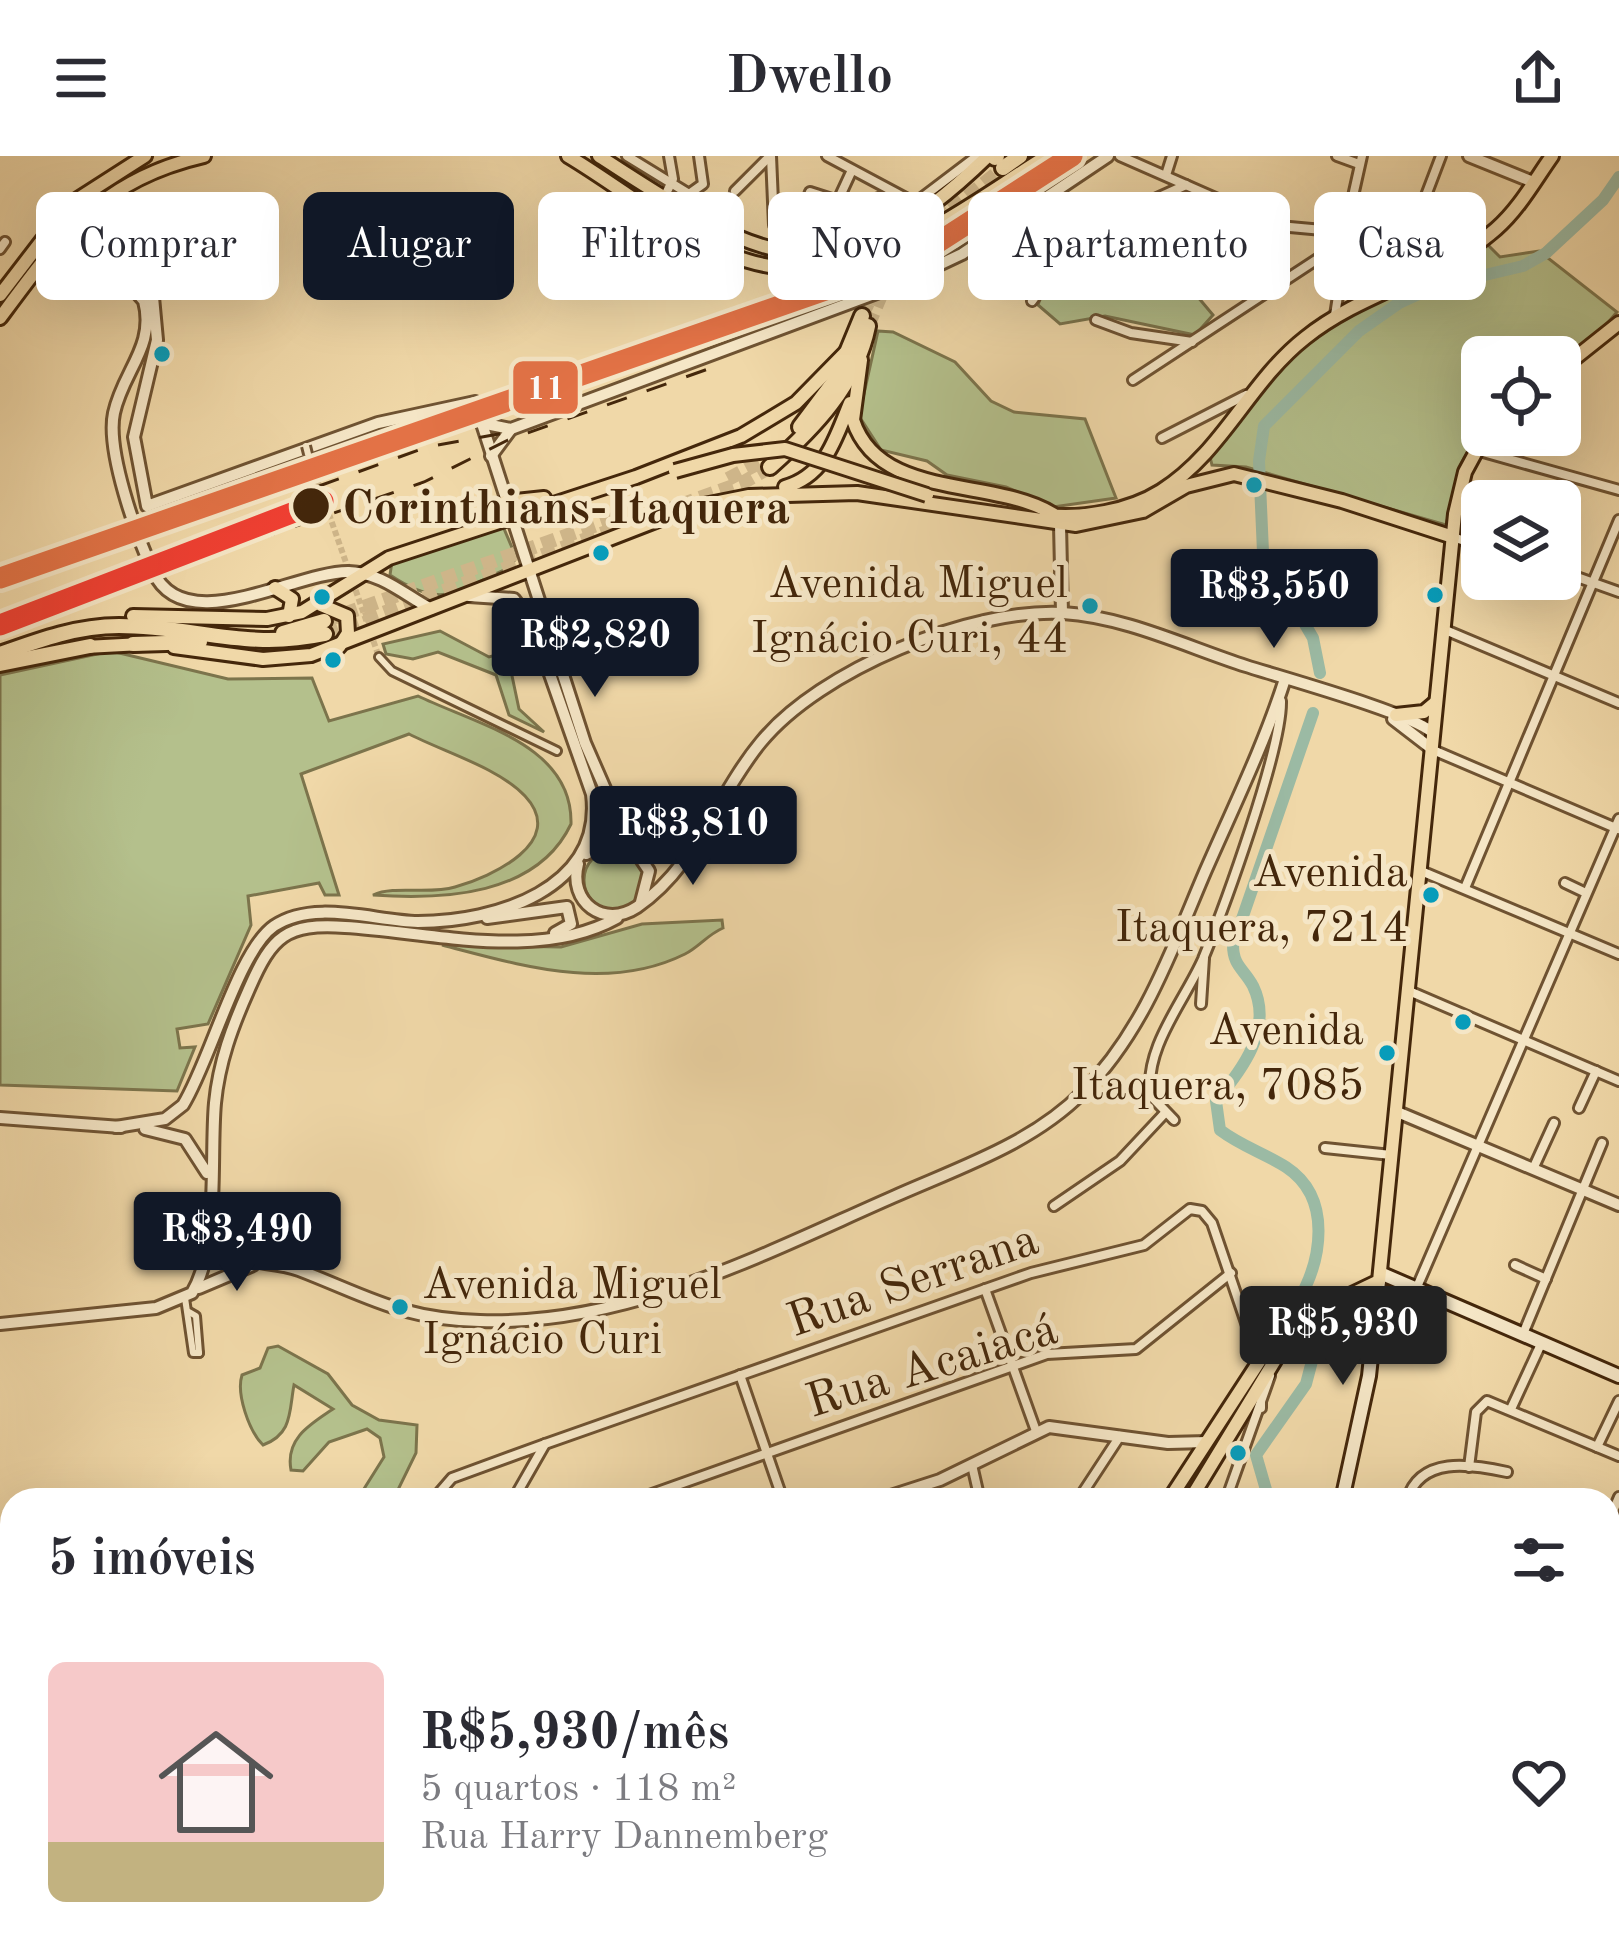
<!DOCTYPE html>
<html lang="pt">
<head>
<meta charset="utf-8">
<style>
  body { margin:0; font-family:"Old Standard TT",serif; background:#f2f2f3; color:#2b2b33; height:100vh; display:flex; flex-direction:column; font-size:45px; white-space:nowrap }
  * { box-sizing:border-box; margin:0 }
  p { font-size:39px; color:#7c7c81 }
  .icon { flex:none; width:66px; height:66px; fill:none; stroke:currentColor; stroke-width:2; stroke-linecap:round; stroke-linejoin:round }
  .map { position:relative; flex:1; overflow:hidden }
  .sheet { position:absolute; left:0px; top:1332px; width:1620px; height:468px; display:flex; flex-direction:column; background:#fff; border-radius:36px 36px 0 0; box-shadow:0 12px 48px #0002 }
  .sheet>* { flex:none }
  .guide { position:absolute; left:36px; top:36px; width:1548px; height:108px; display:flex; gap:24px }
  .controls { position:absolute; left:1461px; top:180px; display:grid; gap:24px }
  .controls a { display:grid; place-items:center; width:120px; height:120px; border-radius:18px; background:#fff; box-shadow:0 12px 48px #0002; font-size:60px }
  .price { position:absolute; translate:-50% -102px; padding:0 27px; border-radius:12px; background:#111827; color:#fff; font-size:39px; line-height:78px; filter:drop-shadow(0 3px 6px #0008) }
  .price::after { content:''; position:absolute; left:50%; top:72px; width:36px; height:27px; margin-left:-18px; background:inherit; clip-path:polygon(0 0,100% 0,50% 100%) }
  .price.selected { background:#222; color:#fff }
  ul { padding:0; list-style:none }
  li { display:flex; align-items:center; gap:36px; height:300px; padding:0 48px }
  li+li { border-top:3px solid #e1e1e2 }
  li span { display:grid; place-items:center; flex:none; width:336px; height:240px; border-radius:18px; color:#555 }
  li>.icon { margin-inline-start:auto }
  span .icon { width:144px; height:144px; fill:#fffc; stroke-width:1 }
  li b { font-size:51px }
  h2 { display:flex; justify-content:space-between; align-items:center; height:144px; padding:0 48px; font-size:51px }
  .chip { padding:0 42px; border-radius:18px; background:#fff; box-shadow:0 12px 48px #0002; font-size:42px; line-height:108px }
  .chip.selected { background:#111827; color:#fff }
  header { display:flex; justify-content:space-between; align-items:center; height:156px; padding:0 48px; background:#fff; font-size:54px; font-weight:700 }
  .map>svg:first-child { display:block }
  .green { fill:#b4c08c; stroke:#7c744c; stroke-width:3 }
  .lines { fill:none; stroke-linecap:round; stroke-linejoin:round }
  .river { stroke:#9bbaa4; stroke-width:12 }
  .pedestrian-tunnel { stroke:#ceb589; stroke-width:6; stroke-dasharray:6 3; stroke-linecap:butt }
  .trunk-tunnel { stroke:#ceb589; stroke-width:14; stroke-dasharray:14 7; stroke-linecap:butt }
  .pedestrian-casing { stroke:#6f5332; stroke-width:12 }
  .minor-casing { stroke:#6f5332; stroke-width:14 }
  .tertiary-casing { stroke:#6f5332; stroke-width:16 }
  .secondary-casing { stroke:#44270b; stroke-width:18 }
  .primary-casing { stroke:#44270b; stroke-width:18 }
  .trunk-casing { stroke:#44270b; stroke-width:20 }
  .pedestrian { stroke:#f5e6c6; stroke-width:6 }
  .minor { stroke:#f5e6c6; stroke-width:8 }
  .tertiary { stroke:#f5e6c6; stroke-width:10 }
  .secondary { stroke:#f5e6c6; stroke-width:12 }
  .primary { stroke:#f0d8a8; stroke-width:12 }
  .trunk { stroke:#f0d8a8; stroke-width:14 }
  .rail { stroke:#44270b; stroke-width:3; stroke-dasharray:21 21; stroke-linecap:butt }
  .pedestrian-bridge-casing { stroke:#6f5332; stroke-width:12; stroke-linecap:butt }
  .primary-bridge-casing { stroke:#44270b; stroke-width:18; stroke-linecap:butt }
  .pedestrian-bridge { stroke:#f5e6c6; stroke-width:6 }
  .primary-bridge { stroke:#f0d8a8; stroke-width:12 }
  .rail-1-casing { stroke:#f5e6c6; stroke-width:30 }
  .rail-1 { stroke:#e37246; stroke-width:21 }
  .metro-1-casing { stroke:#f5e6c6; stroke-width:30 }
  .metro-1 { stroke:#ef3f32; stroke-width:21 }
  .bus-dot { fill:#079cba; stroke:#f5e6c6; stroke-width:4.5 }
  .stop-dot { fill:#44270b; stroke:#f5e6c6; stroke-width:4.5 }
  .labels { text-anchor:middle; stroke-width:10; stroke-linejoin:round; paint-order:stroke }
  .bus-label { font-size:45px; fill:#44270b; stroke:#f5e6c6; text-anchor:end }
  .stop-label { font-size:48px; font-weight:bold; fill:#44270b; stroke:#f5e6c6; text-anchor:start }
  .street-label { font-size:48px; fill:#44270b; stroke:#f5e6c6 }
  .line-badge { stroke:#f5e6c6; stroke-width:4.5 }
  .badge-label { font-size:33px; text-anchor:middle; font-weight:bold; fill:#fff }
</style>
</head>
<body>
<header><svg class="icon" aria-label="menu" viewBox="0 0 24 24"><path d="M4 6h16M4 12h16M4 18h16"/></svg>Dwello<svg class="icon" aria-label="share" viewBox="0 0 24 24"><path d="M12 15V3M7 8l5-5 5 5M5 13v7h14v-7"/></svg></header>
<div class="map">
<svg width="1619" height="1800" viewBox="0 0 1619 1800">
  <rect width="100%" height="100%" fill="#f0d8a8"/>
  <filter id="stains"><feTurbulence type="fractalNoise" baseFrequency=".00167" numOctaves="4"/><feColorMatrix values="0 0 0 0 .2 0 0 0 0 .09 0 0 0 0 .02 0 0 0 .5 -.17"/></filter>
  <radialGradient id="worn" r=".72"><stop offset=".6" stop-color="#630" stop-opacity="0"/><stop offset="1" stop-color="#630" stop-opacity=".3"/></radialGradient>
  <g class="green">
    <path d="M1482 83 1500 101 1539 95 1617 156C1571 212 1549 201 1482 201V270L1459 311 1446 369 1246 311 1212 309 1209 297 1309 177Z"/>
    <polygon points="1141,103 1188,116 1210,103 1215,120 1192,134 1213,159 1195,179 1105,160 1060,168 1038,149 1046,125 1056,118"/>
    <polygon points="878,175 893,176 955,206 991,245 1014,256 1085,263 1116,342 1053,351 1006,331 947,319 927,305 881,294 859,260"/>
    <path d="M502 368 516 401 511 411C455 435 444 455 390 419L392 405Z"/>
    <polygon points="440,475 489,501 507,496 519,553 544,576 509,559 496,519 438,496 413,503 386,498 383,488"/>
    <path d="M111 495 228 523 312 522 329 565 418 540C478 569 573 589 571 668 537 740 443 744 373 739 395 729 429 739 455 731 491 721 568 686 525 640 499 612 444 596 409 578L301 618 339 739H325L319 727 248 740 251 769 208 868 177 873 180 892 195 891 177 935 0 929V519Z"/>
    <circle cx="614" cy="724" r="30"/>
    <path d="M722 764 723 772C707 779 699 791 685 798 607 837 520 809 442 789L561 791 642 768Z"/>
    <path d="M278 1190 328 1218 352 1249 379 1264 417 1269 416 1297 393 1344H357L384 1301 380 1282 367 1273 329 1286 303 1315 291 1314C285 1282 311 1268 333 1253L294 1229C289 1255 293 1278 263 1289 249 1275 236 1238 242 1219L260 1212 268 1192Z"/>
  </g>
  <g class="lines">
    <g class="river">
      <polyline points="1320,517 1313,482 1263,396 1259,305 1264,270 1359,175 1399,147 1434,131 1523,110 1546,97 1603,44 1619,21"/>
      <path d="M1297 1147C1322 1105 1333 1042 1286 1011 1264 997 1241 990 1220 974L1216 945C1241 915 1274 873 1253 830 1244 813 1233 810 1233 789L1313 557"/>
      <polyline points="1269,1344 1256,1299 1306,1228 1317,1186 1303,1170"/>
      <polyline points="1094,1800 1095,1788"/>
    </g>
    <polyline class="pedestrian-tunnel" points="308,298 379,501"/>
    <g class="trunk-tunnel">
      <polyline points="935,67 1003,12"/>
      <polyline points="862,160 889,100 945,44"/>
      <polyline points="868,170 891,115 918,81"/>
      <polyline points="728,323 766,303"/>
      <polyline points="324,465 622,360"/>
      <polyline points="325,478 744,326 770,311"/>
    </g>
    <defs>
      <g id="pedestrian">
        <polyline points="379,501 392,515 557,595"/>
        <polyline points="185,1142 193,1197 199,1197"/>
        <polyline points="189,1156 196,1160 199,1197"/>
      </g>
      <g id="minor">
        <polyline points="627,0 689,38 703,28 699,0"/>
        <polyline points="771,0 774,69 787,84 851,81 873,44 894,37"/>
        <polyline points="827,0 915,47 977,0"/>
        <polyline points="1120,0 1279,70 1475,88"/>
        <polyline points="1337,0 1359,8"/>
        <polyline points="1166,19 1172,0"/>
        <polyline points="735,35 770,0"/>
        <polyline points="664,42 673,23 669,0"/>
        <polyline points="838,45 810,36 805,49 811,55 834,53 852,14"/>
        <polyline points="1422,50 1441,0"/>
        <polyline points="1345,76 1362,0"/>
        <polyline points="0,93 5,86"/>
        <polyline points="1333,93 1341,121 1335,159"/>
        <polyline points="1103,104 1098,83 1104,66 1186,29"/>
        <polyline points="1032,145 1055,114 1138,97 1183,107 1279,70"/>
        <polyline points="1096,164 1131,177 1192,186"/>
        <polyline points="1133,224 1357,77"/>
        <polyline points="1162,282 1246,239"/>
        <polyline points="1476,294 1619,334"/>
        <polyline points="1453,381 1482,391"/>
        <polyline points="1560,415 1619,436"/>
        <polyline points="1443,473 1619,547"/>
        <polyline points="1433,594 1618,673"/>
        <polyline points="1421,715 1619,798"/>
        <polyline points="1565,727 1586,737"/>
        <polyline points="1465,732 1619,364"/>
        <polyline points="1409,835 1619,925"/>
        <polyline points="1201,848 1204,802"/>
        <polyline points="1579,952 1596,915"/>
        <path d="M1174 964 1151 940C1143 893 1185 844 1203 803 1224 752 1282 594 1281 545"/>
        <polyline points="1325,992 1391,999"/>
        <polyline points="1533,1013 1554,967"/>
        <polyline points="1054,1050 1120,1005 1164,958"/>
        <polyline points="1515,1109 1546,1123"/>
        <polyline points="1417,1131 1619,663"/>
        <polyline points="985,1133 1036,1275"/>
        <polyline points="1523,1178 1602,987"/>
        <polyline points="740,1219 783,1344"/>
        <polyline points="1261,1232 1261,1252"/>
        <polyline points="1511,1253 1541,1188"/>
        <polyline points="1597,1291 1619,1245"/>
        <polyline points="972,1309 980,1344"/>
        <polyline points="1469,1311 1476,1256 1487,1245 1619,1300"/>
        <polyline points="433,1344 452,1322 545,1288 1031,1117 1144,1089 1190,1053 1202,1055 1212,1067 1259,1205"/>
        <polyline points="513,1344 545,1288"/>
        <polyline points="635,1344 1047,1198 1136,1193 1231,1117"/>
        <polyline points="1078,1344 1120,1280"/>
        <polyline points="1226,1344 1270,1220"/>
        <path d="M1407 1344C1420 1300 1470 1308 1507 1316"/>
        <polyline points="1613,1355 1619,1341"/>
        <polyline points="0,1578 12,1589"/>
        <polyline points="0,1608 12,1607"/>
        <polyline points="0,1701 12,1711"/>
        <polyline points="0,1775 12,1780"/>
        <polyline points="29,1788 51,1800"/>
        <polyline points="231,1788 245,1800"/>
        <polyline points="442,1788 444,1800"/>
        <polyline points="648,1788 668,1800"/>
        <polyline points="884,1788 888,1800"/>
        <polyline points="1192,1789 1218,1800"/>
        <polyline points="365,1800 371,1788"/>
        <polyline points="477,1800 507,1789 551,1795"/>
        <polyline points="724,1800 734,1788"/>
        <polyline points="939,1800 948,1788"/>
        <polyline points="1058,1800 1061,1788"/>
        <polyline points="1292,1800 1298,1788"/>
        <polyline points="1420,1800 1425,1788"/>
        <polyline points="1547,1800 1552,1788"/>
      </g>
      <g id="tertiary">
        <polyline points="1469,0 1533,26"/>
        <polyline points="65,53 100,70 153,141 157,184 134,281 147,350 378,267 475,246 585,587 630,690"/>
        <path d="M62 83 88 81 144 145C156 190 123 215 114 257 106 294 136 379 153 415 184 485 296 415 349 416 382 417 403 438 431 453"/>
        <polyline points="481,267 511,273 890,132 962,98 1108,0"/>
        <polyline points="491,300 511,273"/>
        <polyline points="1060,369 1062,457"/>
        <polyline points="1393,563 1432,593"/>
        <polyline points="636,694 665,694 697,678"/>
        <polyline points="586,698 608,686 635,694 649,715 641,746"/>
        <path d="M578 708C568 746 604 773 637 751 696 711 717 639 761 586 820 514 970 452 1063 457 1126 461 1187 491 1246 510 1280 521 1414 558 1433 577"/>
        <polyline points="487,762 567,751 571,768 555,777"/>
        <polyline points="1395,955 1619,1049"/>
        <polyline points="0,962 121,971"/>
        <path d="M116 971 165 963 183 949C210 906 238 795 274 770 314 743 374 765 418 766 495 766 604 733 592 638L532 467 514 443 469 440"/>
        <polyline points="145,973 185,983 207,1017"/>
        <path d="M208 1071C224 1114 263 1101 299 1114 369 1141 401 1163 480 1165 627 1170 763 1098 893 1041 958 1012 1032 988 1083 936 1144 875 1172 793 1205 716 1233 652 1264 589 1285 523"/>
        <polyline points="199,1132 253,1109"/>
        <path d="M0 1168 156 1152 192 1137C220 1090 210 1002 215 947 219 906 232 871 249 833 272 780 286 767 345 771 430 776 538 806 617 762"/>
        <polyline points="878,1344 940,1324 1049,1271 1168,1287 1207,1286"/>
        <polyline points="0,1474 12,1485"/>
        <polyline points="1608,1704 1619,1709"/>
        <polyline points="1513,1788 1540,1800"/>
      </g>
      <g id="secondary">
        <polyline points="1380,1117 1619,1220"/>
        <polyline points="1342,1344 1369,1220 1379,1125"/>
        <polyline points="1189,1800 1192,1788"/>
      </g>
      <g id="primary">
        <path d="M568 0C620 31 670 73 726 97 846 149 950 60 1047 0"/>
        <path d="M599 0C760 105 831 153 988 0"/>
        <polyline points="100,70 105,43"/>
        <polyline points="0,139 70,48 145,0"/>
        <path d="M0 162C60 81 100 24 204 0"/>
        <path d="M861 204 853 264C879 345 994 321 1053 358"/>
        <polyline points="1560,214 1619,167"/>
        <path d="M785 331C826 319 835 283 850 247"/>
        <polyline points="505,346 544,342"/>
        <path d="M1046 359C1083 363 1129 355 1161 335 1223 296 1249 226 1305 182 1363 135 1441 122 1496 73 1519 53 1535 24 1552 0"/>
        <polyline points="275,432 292,443 289,460"/>
        <polyline points="321,449 347,460 348,477 339,491"/>
        <polyline points="133,460 267,463 302,456 389,402 636,321 741,280 796,247 845,197"/>
        <polyline points="85,491 142,488"/>
        <polyline points="174,491 263,503 311,499 689,352 749,340 857,337 1076,369 1143,355 1186,330 1234,318 1342,345 1453,381"/>
        <polyline points="1396,559 1424,556 1436,546"/>
        <polyline points="1169,1344 1281,1172 1379,1125 1455,358 1465,316 1485,279"/>
        <polyline points="1190,1344 1300,1163"/>
        <polyline points="819,1800 829,1788"/>
        <polyline points="841,1800 851,1788"/>
      </g>
      <g id="trunk">
        <polyline points="995,2 997,0"/>
        <polyline points="1003,12 1020,0"/>
        <polyline points="800,271 836,223 862,160"/>
        <path d="M770 311C814 272 856 229 868 170"/>
        <polyline points="283,477 324,465"/>
        <polyline points="133,488 200,486"/>
        <path d="M0 498C39 484 77 470 119 470 195 470 245 495 325 478"/>
        <polyline points="0,508 90,490"/>
      </g>
    </defs>
    <use href="#pedestrian" class="pedestrian-casing"/>
    <use href="#minor" class="minor-casing"/>
    <use href="#tertiary" class="tertiary-casing"/>
    <use href="#secondary" class="secondary-casing"/>
    <use href="#primary" class="primary-casing"/>
    <use href="#trunk" class="trunk-casing"/>
    <use href="#pedestrian" class="pedestrian"/>
    <use href="#minor" class="minor"/>
    <use href="#tertiary" class="tertiary"/>
    <use href="#secondary" class="secondary"/>
    <use href="#primary" class="primary"/>
    <use href="#trunk" class="trunk"/>
    <g class="rail">
      <polyline points="319,330 427,291 504,277"/>
      <polyline points="94,433 215,398 424,326 508,284 725,207"/>
    </g>
    <defs>
      <polyline id="pedestrian-bridge" points="306,290 308,298"/>
      <polyline id="primary-bridge" points="675,315 733,299 785,293 927,339"/>
    </defs>
    <use href="#pedestrian-bridge" class="pedestrian-bridge-casing"/>
    <use href="#primary-bridge" class="primary-bridge-casing"/>
    <use href="#pedestrian-bridge" class="pedestrian-bridge"/>
    <use href="#primary-bridge" class="primary-bridge"/>
    <defs>
      <polyline id="rail-1" points="0,422 874,117 937,87 1072,0"/>
    </defs>
    <use href="#rail-1" class="rail-1-casing"/>
    <use href="#rail-1" class="rail-1"/>
    <defs>
      <polyline id="metro-1" points="0,469 323,345"/>
    </defs>
    <use href="#metro-1" class="metro-1-casing"/>
    <use href="#metro-1" class="metro-1"/>
  </g>
  <g class="bus-dot">
    <circle cx="162" cy="198" r="10"/>
    <circle cx="1254" cy="329" r="10"/>
    <circle cx="601" cy="397" r="10"/>
    <circle cx="1435" cy="439" r="10"/>
    <circle cx="322" cy="441" r="10"/>
    <circle cx="1090" cy="450" r="10"/>
    <circle cx="333" cy="504" r="10"/>
    <circle cx="1431" cy="739" r="10"/>
    <circle cx="1463" cy="866" r="10"/>
    <circle cx="1387" cy="897" r="10"/>
    <circle cx="400" cy="1151" r="10"/>
    <circle cx="1238" cy="1297" r="10"/>
  </g>
  <circle class="stop-dot" cx="311" cy="350" r="20"/>
  <g class="labels">
    <g class="bus-label">
      <text x="1068" y="441">Avenida Miguel<tspan x="1068" dy="55">Ignácio Curi, 44</tspan></text>
      <text x="1408" y="730">Avenida<tspan x="1408" dy="55">Itaquera, 7214</tspan></text>
      <text x="1364" y="888">Avenida<tspan x="1364" dy="55">Itaquera, 7085</tspan></text>
      <text x="422" y="1142" text-anchor="start">Avenida Miguel<tspan x="422" dy="55">Ignácio Curi</tspan></text>
    </g>
    <g class="stop-label">
      <text x="342" y="367">Corinthians-Itaquera</text>
    </g>
    <g class="street-label">
      <text transform="translate(912 1122) rotate(-19)" y="17">Rua Serrana</text>
      <text transform="translate(931 1207) rotate(-17)" y="17">Rua Acaiacá</text>
    </g>
  </g>
  <rect class="line-badge" x="511" y="203" width="69" height="57" rx="12" fill="#e37246"/>
  <g class="badge-label">
    <text x="546" y="243">11</text>
  </g>
  <rect width="100%" height="100%" filter="url(#stains)"/>
  <rect width="100%" height="100%" fill="url(#worn)"/>
</svg>
<div class="controls">
<a><svg class="icon" aria-label="locate" viewBox="0 0 24 24"><circle cx="12" cy="12" r="6"/><path d="M12 2v4M12 18v4M2 12h4M18 12h4"/></svg></a>
<a><svg class="icon" aria-label="layers" viewBox="0 0 24 24"><path d="M12 4l9 5-9 5-9-5zM3 14l9 5 9-5"/></svg></a>
</div>
<b class="price" style="left:1274px;top:495px">R$3,550</b>
<b class="price" style="left:595px;top:544px">R$2,820</b>
<b class="price" style="left:693px;top:732px">R$3,810</b>
<b class="price" style="left:237px;top:1138px">R$3,490</b>
<b class="price selected" style="left:1343px;top:1232px">R$5,930</b>
<div class="guide">
<a class="chip">Comprar</a>
<a class="chip selected">Alugar</a>
<a class="chip">Filtros</a>
<a class="chip">Novo</a>
<a class="chip">Apartamento</a>
<a class="chip">Casa</a>
</div>
<section class="sheet">
<h2>5 imóveis<svg class="icon" aria-label="filters" viewBox="0 0 24 24"><path d="M4 7h16M4 17h16"/><circle cx="9" cy="7" r="2"/><circle cx="15" cy="17" r="2"/></svg></h2>
<ul>
<li><span style="background:linear-gradient(#f6c9c9 75%,#c2b280 0)"><svg class="icon" aria-label="home" viewBox="0 0 24 24"><path d="M3 11l9-7 9 7M6 9v11h12V9"/></svg></span><div><b>R$5,930/mês</b><p>5 quartos · 118 m²</p><p>Rua Harry Dannemberg</p></div><svg class="icon" aria-label="heart" viewBox="0 0 24 24"><path d="M12 20l-8-8c-3-5 5-10 8-4 3-6 11-1 8 4z"/></svg></li>
</ul>
</section>
</div>
</body>
</html>
